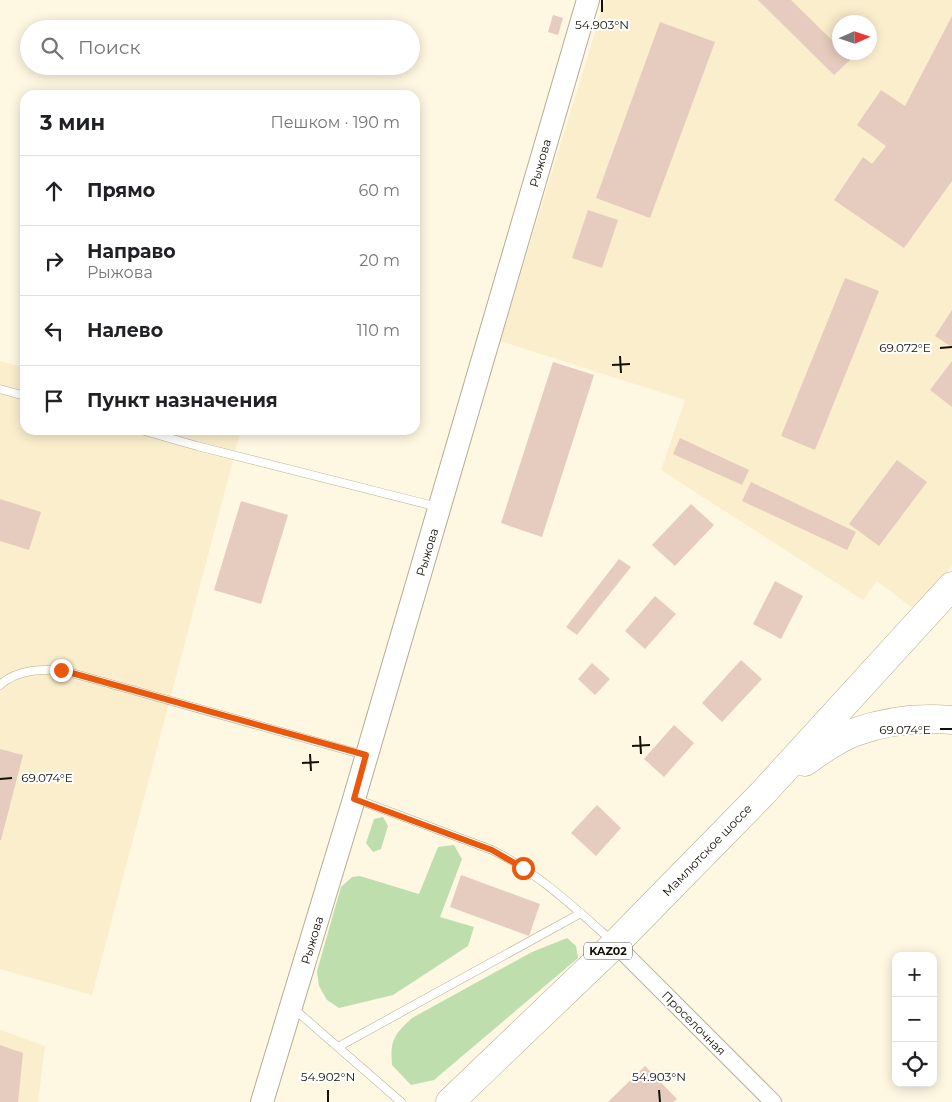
<!DOCTYPE html>
<html lang="ru">
<meta charset="utf-8">
<style>
:root{--surface:#fff;--page:#f6f6f6;--text:#202124;--muted:#757577;--line:#e0e0e0}
body{margin:0;font-family:Montserrat,sans-serif;background:var(--page);color:var(--text)}
.controls{position:absolute;right:15px;bottom:15px;display:grid;overflow:hidden;border-radius:10px;box-shadow:0 2px 12px #0003}
.controls button{width:45px;height:45px;display:grid;place-items:center;padding:0;border:0;border-bottom:1px solid var(--line);background:var(--surface);color:var(--text);font:25px sans-serif}
.compass{position:absolute;left:832px;top:15px;width:45px;height:45px;border-radius:50%;background:var(--surface);box-shadow:0 2px 12px #0003;rotate:87deg}
.stop{position:absolute;width:15px;height:15px;margin:-11px;border:4px solid #ea580c;border-radius:50%;background:#fff}
.stop.end{background:#ea580c;border-color:#fff;box-shadow:0 1px 5px #0008}
.list{margin:0;padding:0;list-style:none}
h2{display:flex;justify-content:space-between;align-items:center;height:65px;margin:0;padding:0 20px;font-size:21px}
h2 small{font-size:16px;font-weight:400;color:var(--muted)}
.list li{display:grid;grid-template-columns:32px 1fr auto;gap:15px;align-items:center;box-sizing:border-box;height:70px;padding:0 20px;border-top:1px solid var(--line)}
.list b{display:block;font-size:19px;white-space:nowrap}
.list p{margin:0;font-size:16px;white-space:nowrap;color:var(--muted)}
.list em{font-size:16px;font-style:normal;color:var(--muted)}
.icon{flex:none;width:28px;height:28px;fill:none;stroke:currentColor;stroke-width:2;stroke-linecap:round;stroke-linejoin:round}
.map{position:relative;flex:none;width:952px;height:1102px;overflow:hidden}
.search{position:absolute;background:var(--surface);box-shadow:0 2px 12px #0003;left:20px;top:20px;width:400px;height:55px;display:flex;align-items:center;gap:12px;box-sizing:border-box;padding:0 18px;border-radius:28px;color:var(--muted);font-size:19px}
.panel{position:absolute;background:var(--surface);box-shadow:0 2px 12px #0003;left:20px;top:90px;width:400px;height:345px;border-radius:15px}
.map>svg:first-child{display:block}
.built{fill:#faeecd;fill-rule:evenodd}
.green{fill:#bedead}
.building{fill:#e6ccbe}
.lines{fill:none;stroke-linecap:round;stroke-linejoin:round}
.lane-casing{stroke:#b6ad95;stroke-width:9}
.street-casing{stroke:#b6ad95;stroke-width:18}
.secondary-casing{stroke:#b6ad95;stroke-width:24}
.highway-casing{stroke:#b6ad95;stroke-width:29}
.lane{stroke:#fff;stroke-width:8}
.street{stroke:#fff;stroke-width:16}
.secondary{stroke:#fff;stroke-width:22}
.highway{stroke:#fff;stroke-width:28}
.route{stroke:#ea580c;stroke-width:6}
.ticks{fill:none;stroke:#141108;stroke-width:2}
.labels{text-anchor:middle;dominant-baseline:central;stroke-width:4;stroke-linejoin:round;paint-order:stroke}
.shield{fill:#fff;stroke:#5a5852;stroke-width:1}
.shield-label{font-size:11px;font-weight:bold;fill:#141108}
.street-label{font-size:12px;fill:#141108;stroke:#fff}
.ticks-label{font-size:12px;text-anchor:middle;fill:#141108;stroke:#fff;stroke-width:4;stroke-linejoin:round;paint-order:stroke}
</style>
<div class="map">
<svg width="952" height="1102" viewBox="0 0 952 1102">
<rect width="100%" height="100%" fill="#fef7e2"/>
<path class="built" d="M 605,0 L 952,0 L 952,566 L 915,610 L 877,581 L 863,600 L 661,470 L 685,400 L 500,341 ZM 840,22 L 870,22 L 870,52 L 840,52 Z
M 0,361 L 25,368 L 25,430 L 225,430 L 240,434 L 92,995 L 0,969 Z
M 0,1030 L 45,1046 L 38,1102 L 0,1102 Z"/>
<path class="green" d="M 383,817 L 388,826 L 381,849 L 373,852 L 366,843 L 374,819 Z
M 454,845 L 462,859 L 440,917 L 474,927 L 468,946 L 393,995 L 339,1008 L 327,1000 L 319,986 L 317,971 L 341,887 L 352,877 L 360,876 L 419,894 L 438,847 Z
M 567,938 L 576,946 L 578,958 L 434,1080 L 411,1085 L 392,1065 C 390,1040 394,1035 412,1018 L 532,952 Z"/>
<path class="building" d="M 758,0 L 791,0 L 840,48 L 840,52 L 844,52 L 851,59 L 834,75 Z
M 553,15 L 563,18 L 558,35 L 548,32 Z
M 952,16 L 952,181 L 904,248 L 834,200 L 863,157 L 872,164 L 886,146 L 857,125 L 881,90 L 905,106 Z
M 660,22 L 715,42 L 650,218 L 596,198 Z
M 588,210 L 618,220 L 602,268 L 572,258 Z
M 845,278 L 879,291 L 815,450 L 781,436 Z
M 952,310 L 952,347 L 935,336 Z
M 952,361 L 952,407 L 930,390 Z
M 553,362 L 594,375 L 542,537 L 501,523 Z
M 680,438 L 749,470 L 742,485 L 673,454 Z
M 897,460 L 927,482 L 879,546 L 849,524 Z
M 751,482 L 856,532 L 847,550 L 742,501 Z
M 0,499 L 41,512 L 29,550 L 0,541 Z
M 241,501 L 288,515 L 261,604 L 214,590 Z
M 691,504 L 714,525 L 675,566 L 652,545 Z
M 619,559 L 631,567 L 577,635 L 566,627 Z
M 775,581 L 803,596 L 781,639 L 753,624 Z
M 655,596 L 676,614 L 645,649 L 625,631 Z
M 741,660 L 762,679 L 722,722 L 702,703 Z
M 592,663 L 610,679 L 595,695 L 578,679 Z
M 674,725 L 694,743 L 664,777 L 644,759 Z
M 0,749 L 23,755 L 1,840 L 0,840 Z
M 597,805 L 621,828 L 596,856 L 571,833 Z
M 461,875 L 540,904 L 529,936 L 450,907 Z
M 0,1045 L 23,1053 L 18,1102 L 0,1102 Z
M 645,1066 L 677,1099 L 673,1102 L 608,1102 Z"/>
<g class="lines">
<g class="lane-casing">
<path id="lane" d="M 0,389 L 25,396
M 141,430 L 197,446 L 438,507
M 0,685 C 16,670 40,669 61,670 L 364,755
M 356,799 L 492,850 C 537,872 575,908 612,941
M 293,1008 L 401,1102
M 338,1047 L 581,913"/>
</g>
<g class="street-casing">
<path id="street" d="M 615,944 L 773,1102"/>
</g>
<g class="secondary-casing">
<path id="secondary" d="M 262,1102 L 354,799 L 588,0"/>
</g>
<g class="highway-casing">
<path id="highway" d="M 805,762 C 820,751 838,738 855,732 C 886,721 920,717 952,720
M 450,1102 L 615,944 L 762,794 L 952,586"/>
</g>
<use href="#lane" class="lane"/>
<use href="#street" class="street"/>
<use href="#secondary" class="secondary"/>
<use href="#highway" class="highway"/>
</g>
<g class="lines">
<path class="route" d="M 61,670 L 366,755 L 354,799 L 492,850 L 523,868"/>
</g>
<path class="ticks" d="M 602,0 L 602,12M 940,348 L 952,347M 620,356 L 621,373M 612,365 L 630,364M 940,729 L 952,729M 640,736 L 641,754M 632,746 L 650,745M 310,754 L 311,771M 302,763 L 319,762M 0,779 L 12,778M 328,1090 L 328,1102M 659,1090 L 660,1102"/>
<g class="labels">
<rect class="shield" x="584" y="942.5" width="48" height="17" rx="4"/>
<g class="shield-label">
<text x="608" y="951">KAZ02</text>
</g>
<g class="street-label">
<text transform="translate(540 163) rotate(-74)">Рыжова</text>
<text transform="translate(427 552) rotate(-73)">Рыжова</text>
<text transform="translate(707 850) rotate(-46)">Мамлютское шоссе</text>
<text transform="translate(312 940) rotate(-73)">Рыжова</text>
<text transform="translate(694 1023) rotate(45)">Проселочная</text>
</g>
</g>
<g class="ticks-label">
<text x="602" y="29">54.903°N</text>
<text x="905" y="352">69.072°E</text>
<text x="905" y="734">69.074°E</text>
<text x="47" y="782">69.074°E</text>
<text x="328" y="1081">54.902°N</text>
<text x="659" y="1081">54.903°N</text>
</g>
</svg>
<div class="controls">
<button>+</button>
<button>−</button>
<button><svg class="icon" aria-label="locate" viewBox="0 0 24 24"><circle cx="12" cy="12" r="6"/><path d="M12 2v4M12 18v4M2 12h4M18 12h4"/></svg></button>
</div>
<svg class="compass" viewBox="-18 -18 36 36"><path d="M0-13l5 13h-10z" fill="#e53935"/><path d="M0 13l5-13h-10z" fill="#757577"/></svg>
<div class="stop" style="left:523px;top:868px"></div>
<div class="stop end" style="left:61px;top:670px"></div>
<div class="search"><svg class="icon" aria-label="search" viewBox="0 0 24 24"><circle cx="10" cy="10" r="6"/><path d="M15 15l6 6"/></svg>Поиск</div>
<section class="panel">
<h2>3 мин<small>Пешком · 190 m</small></h2>
<ul class="list">
<li><svg class="icon" aria-label="ahead" viewBox="0 0 24 24"><path d="M12 20V5M6 11l6-6 6 6"/></svg><div><b>Прямо</b></div><em>60 m</em></li>
<li><svg class="icon" aria-label="right" viewBox="0 0 24 24"><path d="M7 20v-9h11M14 6l5 5-5 5"/></svg><div><b>Направо</b><p>Рыжова</p></div><em>20 m</em></li>
<li><svg class="icon" aria-label="left" viewBox="0 0 24 24"><path d="M17 20v-9H6M10 6l-5 5 5 5"/></svg><div><b>Налево</b></div><em>110 m</em></li>
<li><svg class="icon" aria-label="arrive" viewBox="0 0 24 24"><path d="M6 21V4h12l-3 4 3 4H6"/></svg><div><b>Пункт назначения</b></div></li>
</ul>
</section>
</div>
